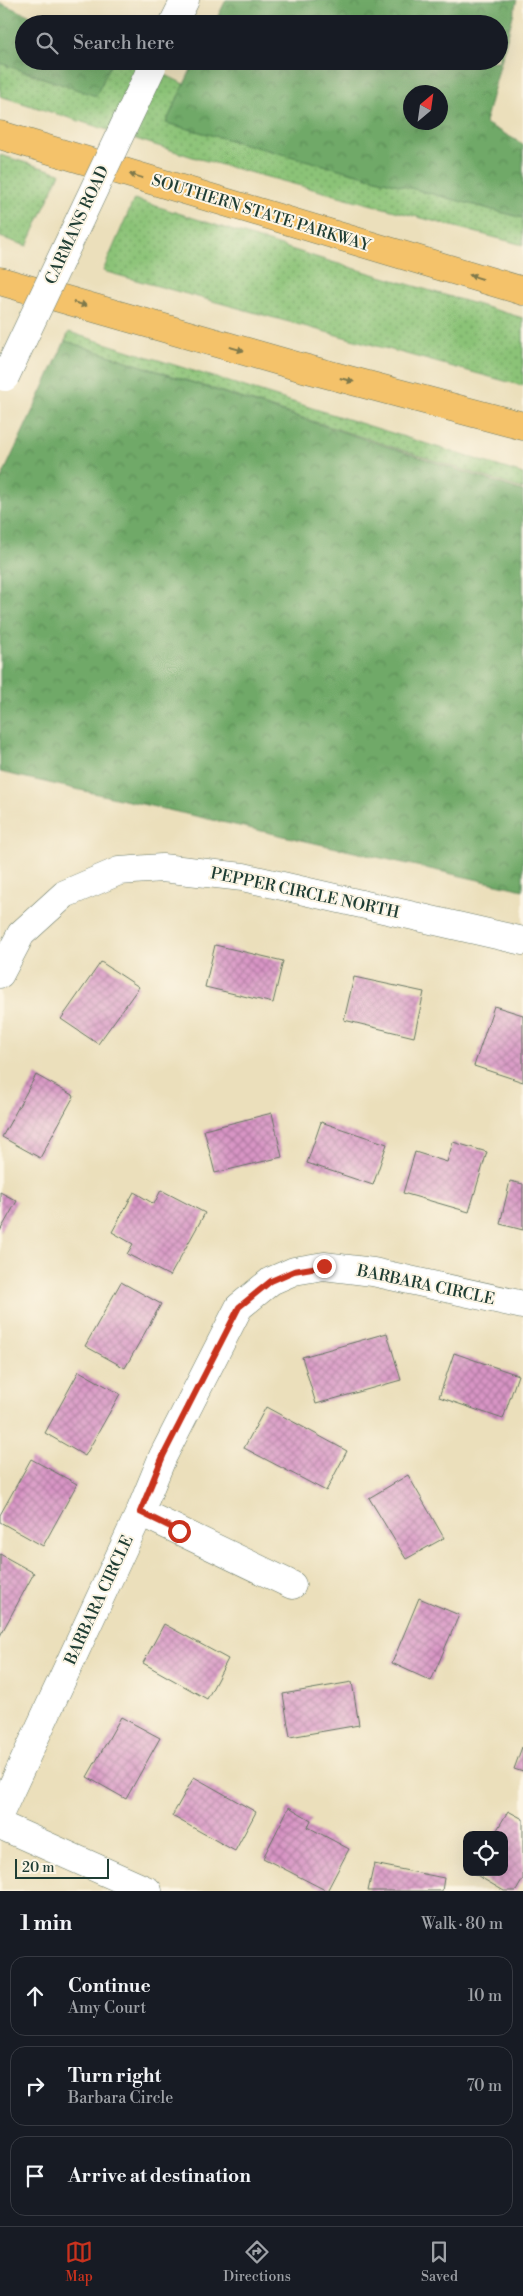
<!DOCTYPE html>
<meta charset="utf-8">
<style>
:root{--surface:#171b24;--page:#20242c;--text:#f1f3f6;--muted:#9ea1a6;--line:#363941;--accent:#c8321e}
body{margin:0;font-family:"Libre Bodoni",serif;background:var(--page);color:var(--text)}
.controls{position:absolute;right:15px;bottom:15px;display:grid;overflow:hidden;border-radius:10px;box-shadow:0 5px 20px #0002}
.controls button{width:45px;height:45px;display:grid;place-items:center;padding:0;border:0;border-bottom:1px solid var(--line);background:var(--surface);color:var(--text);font:25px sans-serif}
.compass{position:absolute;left:403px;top:85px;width:45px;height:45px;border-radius:50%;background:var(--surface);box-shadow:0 5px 20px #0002;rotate:29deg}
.scale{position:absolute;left:15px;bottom:12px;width:94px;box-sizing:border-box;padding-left:5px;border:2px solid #1f3d34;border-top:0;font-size:14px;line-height:18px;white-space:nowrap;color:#1f3d34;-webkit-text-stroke:4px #fcf5e5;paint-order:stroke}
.stop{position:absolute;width:15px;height:15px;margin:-11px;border:4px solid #c8321e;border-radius:50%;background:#fff}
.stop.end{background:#c8321e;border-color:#fff;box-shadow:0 1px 5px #0008}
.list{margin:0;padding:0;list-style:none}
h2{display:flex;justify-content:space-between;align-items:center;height:65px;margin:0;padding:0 20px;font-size:21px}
h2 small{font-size:16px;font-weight:400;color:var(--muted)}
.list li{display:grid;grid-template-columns:32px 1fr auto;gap:15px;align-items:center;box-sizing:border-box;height:80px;margin:0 10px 10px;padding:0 10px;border:1px solid var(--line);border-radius:15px}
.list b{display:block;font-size:19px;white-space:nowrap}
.list p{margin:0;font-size:16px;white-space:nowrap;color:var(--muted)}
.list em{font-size:16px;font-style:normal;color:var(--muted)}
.icon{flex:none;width:28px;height:28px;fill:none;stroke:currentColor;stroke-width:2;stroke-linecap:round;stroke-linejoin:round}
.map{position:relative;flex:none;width:523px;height:1891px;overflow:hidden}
.search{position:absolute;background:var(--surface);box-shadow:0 5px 20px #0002;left:15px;right:15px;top:15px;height:55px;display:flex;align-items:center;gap:12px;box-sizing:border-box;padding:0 18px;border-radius:28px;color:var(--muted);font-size:19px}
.sheet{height:335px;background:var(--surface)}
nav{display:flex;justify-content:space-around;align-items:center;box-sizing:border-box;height:70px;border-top:1px solid var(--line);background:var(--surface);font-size:14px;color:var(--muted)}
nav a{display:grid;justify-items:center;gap:2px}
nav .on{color:var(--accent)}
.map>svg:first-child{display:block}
.grass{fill:url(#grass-dots);stroke:#558056}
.forest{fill:url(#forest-crowns);stroke:#48734e;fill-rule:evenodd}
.building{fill:url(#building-cross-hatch)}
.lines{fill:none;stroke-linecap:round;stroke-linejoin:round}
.minor-casing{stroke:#667663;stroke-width:29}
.tertiary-casing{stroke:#667663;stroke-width:29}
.motorway-casing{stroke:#667663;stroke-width:29}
.minor{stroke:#fff;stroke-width:28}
.tertiary{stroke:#fff;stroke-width:28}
.motorway{stroke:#f4c26a;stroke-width:28}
.tertiary-bridge-casing{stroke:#667663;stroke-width:29;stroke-linecap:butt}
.tertiary-bridge{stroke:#fff;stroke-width:28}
.oneway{fill:#7f794c}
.route{stroke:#c8321e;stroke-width:6}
.labels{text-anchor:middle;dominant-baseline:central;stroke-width:4;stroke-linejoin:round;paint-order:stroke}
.street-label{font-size:16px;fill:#1f3d34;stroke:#fcf5e5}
</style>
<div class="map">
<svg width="523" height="1891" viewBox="0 0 523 1891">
<defs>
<pattern id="grass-dots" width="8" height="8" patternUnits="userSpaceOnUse" patternTransform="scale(1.25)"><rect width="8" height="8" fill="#8bc377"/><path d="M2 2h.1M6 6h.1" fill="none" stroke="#71a062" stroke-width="1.8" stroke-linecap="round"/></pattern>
<pattern id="forest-crowns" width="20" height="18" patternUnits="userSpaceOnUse" patternTransform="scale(1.25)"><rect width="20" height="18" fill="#70a968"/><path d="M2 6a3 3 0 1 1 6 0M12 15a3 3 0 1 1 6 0" fill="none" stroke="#5b8b56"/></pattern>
<pattern id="building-cross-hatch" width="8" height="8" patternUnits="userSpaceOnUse" patternTransform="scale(1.25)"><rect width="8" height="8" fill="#d894c5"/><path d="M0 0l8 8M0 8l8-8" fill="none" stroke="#af7aa1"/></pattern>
</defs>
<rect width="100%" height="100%" fill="#fcf5e5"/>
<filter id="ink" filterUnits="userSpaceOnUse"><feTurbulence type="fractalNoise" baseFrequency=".02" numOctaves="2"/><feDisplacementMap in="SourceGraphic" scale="10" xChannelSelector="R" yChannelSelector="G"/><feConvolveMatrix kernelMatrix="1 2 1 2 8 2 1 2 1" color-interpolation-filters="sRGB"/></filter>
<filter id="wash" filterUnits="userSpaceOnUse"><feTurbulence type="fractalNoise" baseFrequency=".0096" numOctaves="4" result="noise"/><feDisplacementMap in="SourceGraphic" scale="20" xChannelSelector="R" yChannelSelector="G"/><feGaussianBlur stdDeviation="1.12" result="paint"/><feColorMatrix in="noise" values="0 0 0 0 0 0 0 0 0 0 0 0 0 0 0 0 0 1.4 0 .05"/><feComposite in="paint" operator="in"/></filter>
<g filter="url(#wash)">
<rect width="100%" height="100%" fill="#ebdfbb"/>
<path class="grass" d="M 112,61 L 137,61 L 184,84 L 166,123 L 523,218 L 523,245 L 196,158 L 0,96 L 0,63 L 96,96 Z
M 0,155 L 60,173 L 27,246 L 0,237 Z
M 134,199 L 322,259 L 523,318 L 523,386 L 103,271 Z
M 69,332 L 523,474 L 523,489 L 65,341 Z"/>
<path class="forest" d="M 226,0 L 517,0 L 485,123 L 523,144 L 523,218 L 166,123 L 195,61 L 499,61 L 499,24 L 214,24 ZM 440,92 L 440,122 L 410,122 L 410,92 Z
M 0,3 L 50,24 L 24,24 L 24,61 L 112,61 L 96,96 L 0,63 Z
M 65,341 L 523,491 L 523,890 L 0,772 L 0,481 Z"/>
<g id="blocks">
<path class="building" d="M 215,945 L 283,961 L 273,1003 L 205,987 Z
M 101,962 L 139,987 L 98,1044 L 61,1019 Z
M 354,977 L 424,992 L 414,1037 L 344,1020 Z
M 494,1006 L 523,1015 L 523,1082 L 474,1066 Z
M 36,1075 L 74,1096 L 40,1158 L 2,1137 Z
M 272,1113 L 282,1157 L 215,1173 L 204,1130 Z
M 321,1122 L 387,1144 L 373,1185 L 307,1163 Z
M 453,1142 L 487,1152 L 469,1212 L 403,1193 L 415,1152 L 447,1162 Z
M 510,1181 L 523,1184 L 523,1230 L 500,1224 Z
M 161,1190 L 205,1213 L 170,1276 L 127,1254 L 133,1244 L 112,1232 L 134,1192 L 154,1204 Z
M 0,1192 L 17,1201 L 0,1231 Z
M 121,1282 L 161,1304 L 125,1368 L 85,1346 Z
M 387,1333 L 401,1380 L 316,1404 L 302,1357 Z
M 454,1353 L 518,1375 L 503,1419 L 439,1397 Z
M 79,1371 L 120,1394 L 85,1456 L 45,1433 Z
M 266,1407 L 347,1451 L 326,1491 L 244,1448 Z
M 31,1459 L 77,1484 L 43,1546 L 0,1522 L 0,1515 Z
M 408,1475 L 444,1538 L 406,1559 L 369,1498 Z
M 0,1554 L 34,1573 L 0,1636 Z
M 419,1598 L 459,1615 L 431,1681 L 392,1663 Z
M 164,1624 L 228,1659 L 207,1699 L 143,1663 Z
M 352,1682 L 359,1725 L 290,1737 L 283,1694 Z
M 121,1717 L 160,1738 L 126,1799 L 87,1777 Z
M 522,1747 L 523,1748 L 523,1772 L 514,1769 Z
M 194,1777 L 256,1812 L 235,1851 L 172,1816 Z
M 289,1807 L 311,1820 L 308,1827 L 349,1849 L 327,1891 L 263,1858 Z
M 508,1811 L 523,1819 L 523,1879 L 516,1891 L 504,1891 L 473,1873 L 504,1872 L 504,1835 L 494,1835 Z
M 374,1864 L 444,1878 L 442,1891 L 368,1891 Z"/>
</g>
</g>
<g filter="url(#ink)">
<use href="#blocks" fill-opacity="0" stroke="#667663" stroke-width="1"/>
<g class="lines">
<g class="minor-casing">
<path id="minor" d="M 0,974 L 21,934 L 65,894 L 119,871 L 162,868 L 243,877 L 523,941
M 140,1512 L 292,1585
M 0,1813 L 140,1512 L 163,1456 L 239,1307 L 271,1281 L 294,1271 L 324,1266 L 373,1272 L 523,1305
M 0,1825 L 148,1891"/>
</g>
<g class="tertiary-casing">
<path id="tertiary" d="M 173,24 L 185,0"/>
</g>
<g class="motorway-casing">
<path id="motorway" d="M 0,135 L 523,291
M 0,281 L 300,367 L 523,426"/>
</g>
<use href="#minor" class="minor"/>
<use href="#tertiary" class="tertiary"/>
<use href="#motorway" class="motorway"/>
<g class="tertiary-bridge-casing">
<path id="tertiary-bridge" d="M 5,377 L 152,67"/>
</g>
<use href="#tertiary-bridge" class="tertiary-bridge"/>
</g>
<defs><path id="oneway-solid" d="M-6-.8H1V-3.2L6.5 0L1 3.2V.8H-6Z" transform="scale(1.25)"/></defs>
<g class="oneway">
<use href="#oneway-solid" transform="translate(136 176) rotate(-163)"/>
<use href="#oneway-solid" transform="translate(476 277) rotate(-163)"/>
<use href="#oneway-solid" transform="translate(80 304) rotate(16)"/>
<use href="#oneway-solid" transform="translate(237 349) rotate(16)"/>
<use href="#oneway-solid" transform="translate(347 380) rotate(15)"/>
</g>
</g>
<g class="lines" filter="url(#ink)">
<path class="route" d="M 179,1531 L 140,1512 L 163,1456 L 239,1307 L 271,1281 L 294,1271 L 324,1266"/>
</g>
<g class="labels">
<g class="street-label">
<text transform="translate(261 213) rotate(17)">SOUTHERN STATE PARKWAY</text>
<text transform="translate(77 225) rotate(-65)">CARMANS ROAD</text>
<text transform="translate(305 893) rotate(12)">PEPPER CIRCLE NORTH</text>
<text transform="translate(426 1285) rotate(12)">BARBARA CIRCLE</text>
<text transform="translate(99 1600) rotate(-65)">BARBARA CIRCLE</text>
</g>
</g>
</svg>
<div class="controls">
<button><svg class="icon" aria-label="locate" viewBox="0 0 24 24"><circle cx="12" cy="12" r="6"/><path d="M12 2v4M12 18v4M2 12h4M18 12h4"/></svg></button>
</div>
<svg class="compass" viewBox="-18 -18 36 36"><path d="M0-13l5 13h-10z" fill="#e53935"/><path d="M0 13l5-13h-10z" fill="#9ea1a6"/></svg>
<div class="scale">20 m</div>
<div class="stop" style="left:179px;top:1531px"></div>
<div class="stop end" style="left:324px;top:1266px"></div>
<div class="search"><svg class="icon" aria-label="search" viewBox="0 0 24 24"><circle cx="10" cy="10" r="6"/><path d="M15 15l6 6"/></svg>Search here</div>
</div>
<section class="sheet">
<h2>1 min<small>Walk · 80 m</small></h2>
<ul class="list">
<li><svg class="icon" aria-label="ahead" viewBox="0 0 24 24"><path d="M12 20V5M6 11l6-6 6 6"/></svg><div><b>Continue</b><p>Amy Court</p></div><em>10 m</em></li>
<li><svg class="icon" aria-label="right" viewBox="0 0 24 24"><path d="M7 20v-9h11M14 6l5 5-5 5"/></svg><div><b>Turn right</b><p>Barbara Circle</p></div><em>70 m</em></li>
<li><svg class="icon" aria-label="arrive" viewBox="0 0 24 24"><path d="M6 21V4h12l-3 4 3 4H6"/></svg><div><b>Arrive at destination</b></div></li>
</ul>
</section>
<nav>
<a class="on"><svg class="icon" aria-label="map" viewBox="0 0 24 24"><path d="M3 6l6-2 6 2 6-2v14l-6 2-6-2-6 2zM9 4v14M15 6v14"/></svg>Map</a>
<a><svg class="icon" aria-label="directions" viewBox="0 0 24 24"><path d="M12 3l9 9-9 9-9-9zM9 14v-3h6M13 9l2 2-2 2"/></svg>Directions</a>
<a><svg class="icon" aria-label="saved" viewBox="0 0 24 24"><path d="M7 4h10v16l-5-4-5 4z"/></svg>Saved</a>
</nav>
